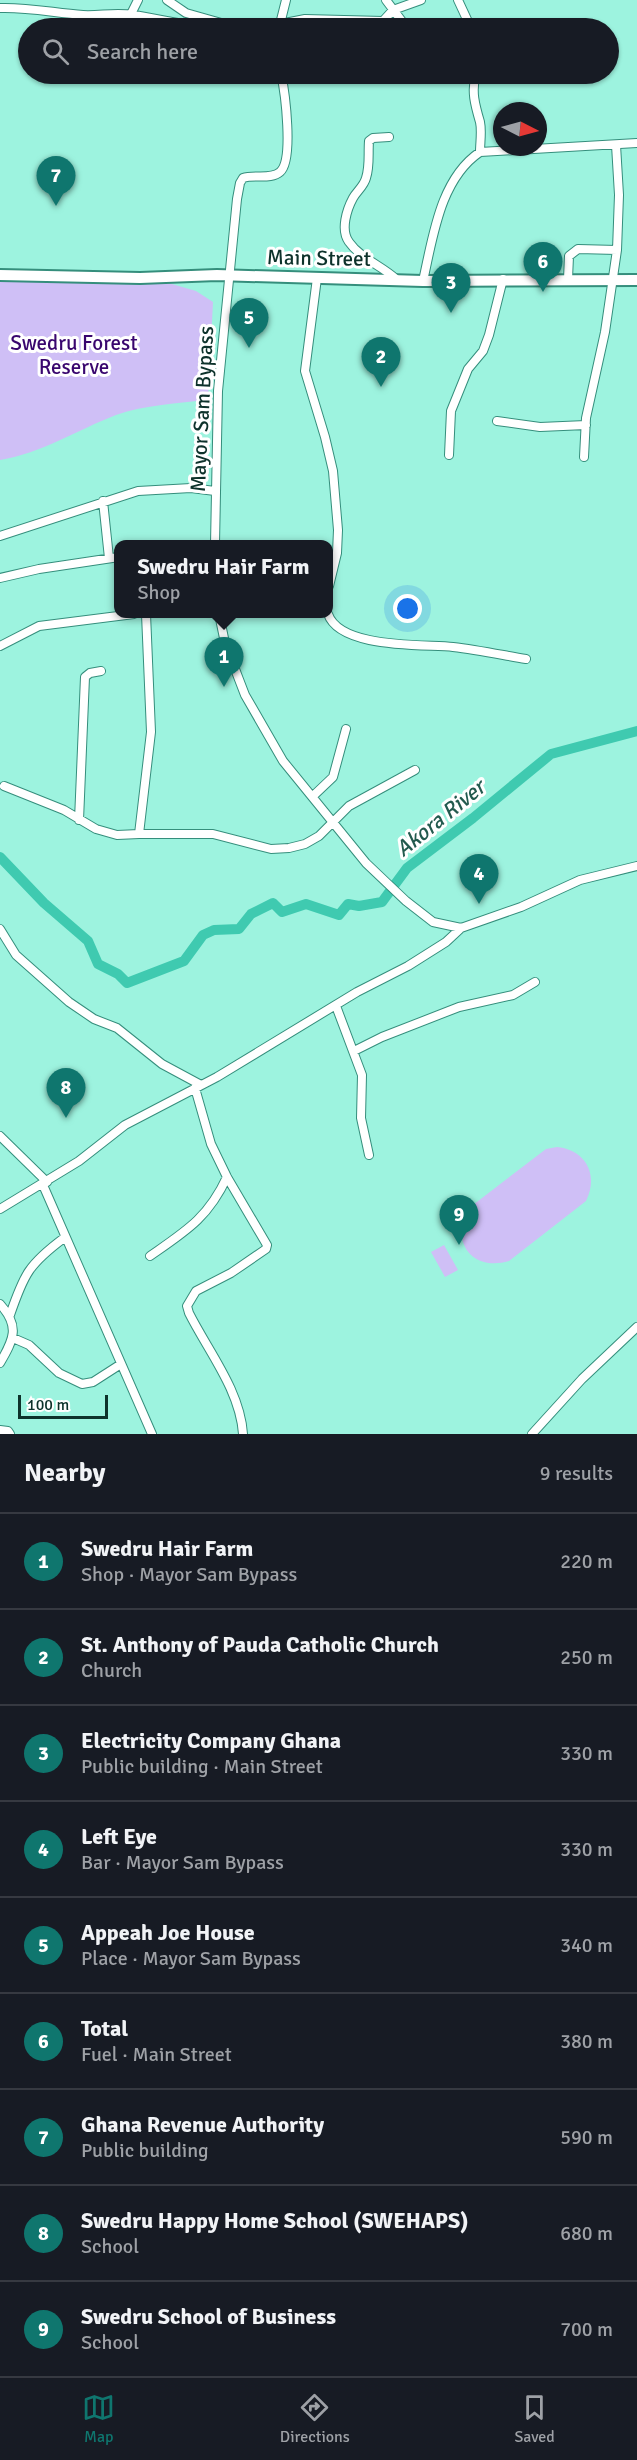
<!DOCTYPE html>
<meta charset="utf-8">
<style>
:root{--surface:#171b24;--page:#20242c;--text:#f1f3f6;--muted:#9ea1a6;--line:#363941;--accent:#0f766e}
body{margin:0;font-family:Signika,sans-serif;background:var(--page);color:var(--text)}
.compass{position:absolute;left:493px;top:102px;width:54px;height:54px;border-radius:50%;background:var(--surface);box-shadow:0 2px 4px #0004;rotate:96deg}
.scale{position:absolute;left:18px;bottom:15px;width:90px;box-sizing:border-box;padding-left:6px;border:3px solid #0d322b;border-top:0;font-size:16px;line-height:21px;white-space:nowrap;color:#0d322b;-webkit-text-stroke:4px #fff;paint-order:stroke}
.you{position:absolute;left:408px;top:609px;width:21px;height:21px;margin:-15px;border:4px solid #fff;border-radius:50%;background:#1a73e8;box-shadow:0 0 0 9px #1a73e833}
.badge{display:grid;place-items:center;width:39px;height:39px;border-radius:50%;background:var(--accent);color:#fff;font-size:20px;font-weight:700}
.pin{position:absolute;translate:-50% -50px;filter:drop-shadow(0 2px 3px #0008)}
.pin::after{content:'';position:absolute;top:32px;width:21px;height:18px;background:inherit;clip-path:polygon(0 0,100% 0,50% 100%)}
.popup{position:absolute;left:114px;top:540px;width:219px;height:78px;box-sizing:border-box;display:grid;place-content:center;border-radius:12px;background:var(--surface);filter:drop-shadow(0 2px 4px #0005);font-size:20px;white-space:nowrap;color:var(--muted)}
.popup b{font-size:22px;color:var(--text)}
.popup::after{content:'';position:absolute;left:50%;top:100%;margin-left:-12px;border:12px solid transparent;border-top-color:var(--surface)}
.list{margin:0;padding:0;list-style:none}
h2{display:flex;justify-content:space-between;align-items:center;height:78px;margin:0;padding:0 24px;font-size:26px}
h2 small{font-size:20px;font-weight:400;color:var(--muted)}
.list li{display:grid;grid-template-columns:39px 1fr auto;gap:18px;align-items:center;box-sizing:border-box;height:96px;padding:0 24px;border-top:2px solid var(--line)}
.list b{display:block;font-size:22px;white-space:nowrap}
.list p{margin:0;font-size:20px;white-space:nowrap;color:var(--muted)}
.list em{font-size:20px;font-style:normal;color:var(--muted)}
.icon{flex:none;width:33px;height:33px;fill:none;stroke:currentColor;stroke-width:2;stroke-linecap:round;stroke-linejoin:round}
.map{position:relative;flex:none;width:637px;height:1434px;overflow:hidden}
.search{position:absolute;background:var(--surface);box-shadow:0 2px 4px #0004;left:18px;right:18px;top:18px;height:66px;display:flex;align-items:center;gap:15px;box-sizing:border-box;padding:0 21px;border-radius:33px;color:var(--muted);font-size:22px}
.sheet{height:942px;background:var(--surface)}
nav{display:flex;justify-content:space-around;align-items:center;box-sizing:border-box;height:84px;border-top:2px solid var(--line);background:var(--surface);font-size:16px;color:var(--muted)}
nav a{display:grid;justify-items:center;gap:3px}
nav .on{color:var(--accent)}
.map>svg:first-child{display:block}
.green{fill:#cfbff6}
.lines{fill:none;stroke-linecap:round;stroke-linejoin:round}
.river{stroke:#3fcab0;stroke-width:10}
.minor-casing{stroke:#358e7c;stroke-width:10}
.major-casing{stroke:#358e7c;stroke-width:14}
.minor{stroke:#fff;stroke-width:8}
.major{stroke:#fff;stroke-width:10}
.labels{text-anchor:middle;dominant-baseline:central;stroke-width:6;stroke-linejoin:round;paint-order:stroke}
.street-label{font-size:21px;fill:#0d322b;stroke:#fff}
.park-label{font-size:21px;fill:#39066e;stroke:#fff}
.water-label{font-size:22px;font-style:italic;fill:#225a4e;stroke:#fff}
</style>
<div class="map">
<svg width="637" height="1434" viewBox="0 0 637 1434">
<rect width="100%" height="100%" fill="#9df3df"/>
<path class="green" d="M 0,281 L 172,284 L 196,291 L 213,302 L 208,400 C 178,403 145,405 116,415 C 77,430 42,453 0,460 Z
M 557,1147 C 586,1150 599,1175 586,1201 L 509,1261 C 472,1272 449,1241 469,1208 L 546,1149 Z
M 444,1245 L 458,1270 L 445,1277 L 431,1252 Z"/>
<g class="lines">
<path class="river" d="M 0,857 L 44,903 L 88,941 L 98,964 L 118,974 L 127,983 L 184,961 L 203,935 L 214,930 L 239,929 L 251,914 L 273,903 L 282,912 L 306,904 L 339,915 L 348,904 L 359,906 L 382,902 L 407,868 L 473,818 L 551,754 L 637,731"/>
<g class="minor-casing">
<path id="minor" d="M 167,0 L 186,13 L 239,28
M 386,0 L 407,28
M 458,0 L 471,28
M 0,8 C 28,7 55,13 83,15 C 99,16 116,12 133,15 C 164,19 193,29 224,26
M 131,14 L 138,0
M 280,24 L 305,19 L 383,21 L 393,10 L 421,0
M 279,28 L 286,0
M 476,74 C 471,91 475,105 480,122 C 482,131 480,143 480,152
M 389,137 L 373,138 L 369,141 C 368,154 370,166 366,178 C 364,186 357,191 353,198 C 347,209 340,230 349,242 C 360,258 382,266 396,279
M 317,278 L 305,371 L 325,437 L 333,471 L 338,530 L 337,553 L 329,586
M 568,279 L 569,256 L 578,249 L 617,250
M 423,281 C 433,237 440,179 480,152 L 637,143
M 497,421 L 540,427 L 586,425
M 449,455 L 451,411 L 468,369 L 483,351 L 489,335 L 503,279
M 584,457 L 586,418 L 605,332 L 617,250 L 619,195 L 616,145
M 103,501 L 109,558
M 0,536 L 138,491 L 191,488 L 215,491
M 215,544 L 218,391 L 237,199 L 240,183 L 243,178 C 254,174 271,180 280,172 C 294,160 285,92 281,74
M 0,578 L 39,569 L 119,557
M 146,614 L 151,732 L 139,834 L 213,834 L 271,849 L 289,848 L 305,844 L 319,836 L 349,806 L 415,770
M 219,614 L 225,643 L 245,695 L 283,761 L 366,863 L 406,901 L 433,922 L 461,928 L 521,907 L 580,880 L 637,866
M 328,614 C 340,649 424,644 453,647 C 478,650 502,655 526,659
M 0,646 L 39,626 L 134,614
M 4,786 L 64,810 L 96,829 L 117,835 L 139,834
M 313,796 L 333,777 L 346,729
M 79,820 L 85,677 L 90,673 L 101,671
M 0,929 L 16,955 L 69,1002 L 94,1019 L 117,1028 L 162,1064 L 201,1085
M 336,1006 L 362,1075 L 361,1118 L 369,1155
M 354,1051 L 382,1037 L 459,1007 L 513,995 L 535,982
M 195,1088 L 211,1144 L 227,1177 L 267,1245 L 266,1249 L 231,1273 L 196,1291 L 187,1306 L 189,1313 C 208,1351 240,1390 243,1434
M 0,1136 L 47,1182
M 43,1185 L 152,1434
M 0,1209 L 79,1161 L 125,1125 L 217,1077 L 357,992 L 408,966 L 446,942 L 461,928
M 150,1256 C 186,1231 208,1218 227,1177
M 0,1304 C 20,1326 14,1339 0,1363
M 10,1315 C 24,1274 29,1264 64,1238
M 13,1338 L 29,1345 L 59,1373 L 82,1384 L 93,1382 L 121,1364
M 0,1430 L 8,1431 L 10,1434
M 532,1434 L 582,1379 L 637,1327"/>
</g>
<g class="major-casing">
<path id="major" d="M 0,275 L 140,278 L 217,275 L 423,281 L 637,280"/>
</g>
<use href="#minor" class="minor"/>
<use href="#major" class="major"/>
</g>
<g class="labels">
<g class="street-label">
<text transform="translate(319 258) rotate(1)">Main Street</text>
<text transform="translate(202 409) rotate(-87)">Mayor Sam Bypass</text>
</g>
<g class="park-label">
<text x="74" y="343">Swedru Forest<tspan x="74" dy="24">Reserve</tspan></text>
</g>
<g class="water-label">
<text transform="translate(440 818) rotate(-39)">Akora River</text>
</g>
</g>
</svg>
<svg class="compass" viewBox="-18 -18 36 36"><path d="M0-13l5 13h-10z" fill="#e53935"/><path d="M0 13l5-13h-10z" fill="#9ea1a6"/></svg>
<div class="scale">100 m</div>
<div class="you"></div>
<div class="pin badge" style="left:224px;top:687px">1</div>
<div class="popup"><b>Swedru Hair Farm</b>Shop</div>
<div class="pin badge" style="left:381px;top:387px">2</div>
<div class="pin badge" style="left:451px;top:313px">3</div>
<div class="pin badge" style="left:479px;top:904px">4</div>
<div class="pin badge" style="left:249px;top:348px">5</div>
<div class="pin badge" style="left:543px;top:292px">6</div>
<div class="pin badge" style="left:56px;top:206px">7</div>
<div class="pin badge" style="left:66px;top:1118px">8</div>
<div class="pin badge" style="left:459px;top:1245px">9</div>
<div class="search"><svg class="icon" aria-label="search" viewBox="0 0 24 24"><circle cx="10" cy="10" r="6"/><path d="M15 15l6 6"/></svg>Search here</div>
</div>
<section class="sheet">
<h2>Nearby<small>9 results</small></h2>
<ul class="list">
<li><span class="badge">1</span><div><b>Swedru Hair Farm</b><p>Shop · Mayor Sam Bypass</p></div><em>220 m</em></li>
<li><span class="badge">2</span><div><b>St. Anthony of Pauda Catholic Church</b><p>Church</p></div><em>250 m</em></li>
<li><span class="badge">3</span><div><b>Electricity Company Ghana</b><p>Public building · Main Street</p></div><em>330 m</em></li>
<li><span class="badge">4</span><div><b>Left Eye</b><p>Bar · Mayor Sam Bypass</p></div><em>330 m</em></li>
<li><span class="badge">5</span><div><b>Appeah Joe House</b><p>Place · Mayor Sam Bypass</p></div><em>340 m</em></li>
<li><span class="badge">6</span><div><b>Total</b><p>Fuel · Main Street</p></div><em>380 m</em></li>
<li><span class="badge">7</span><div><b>Ghana Revenue Authority</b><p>Public building</p></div><em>590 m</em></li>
<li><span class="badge">8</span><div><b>Swedru Happy Home School (SWEHAPS)</b><p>School</p></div><em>680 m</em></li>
<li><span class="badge">9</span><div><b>Swedru School of Business</b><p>School</p></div><em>700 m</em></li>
</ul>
</section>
<nav>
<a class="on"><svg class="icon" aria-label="map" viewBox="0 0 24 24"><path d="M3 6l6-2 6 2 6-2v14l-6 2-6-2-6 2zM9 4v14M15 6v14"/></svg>Map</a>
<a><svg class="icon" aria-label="directions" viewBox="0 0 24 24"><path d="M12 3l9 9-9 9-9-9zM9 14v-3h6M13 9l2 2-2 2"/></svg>Directions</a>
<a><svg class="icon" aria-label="saved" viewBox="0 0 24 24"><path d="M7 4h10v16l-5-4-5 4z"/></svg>Saved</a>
</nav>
